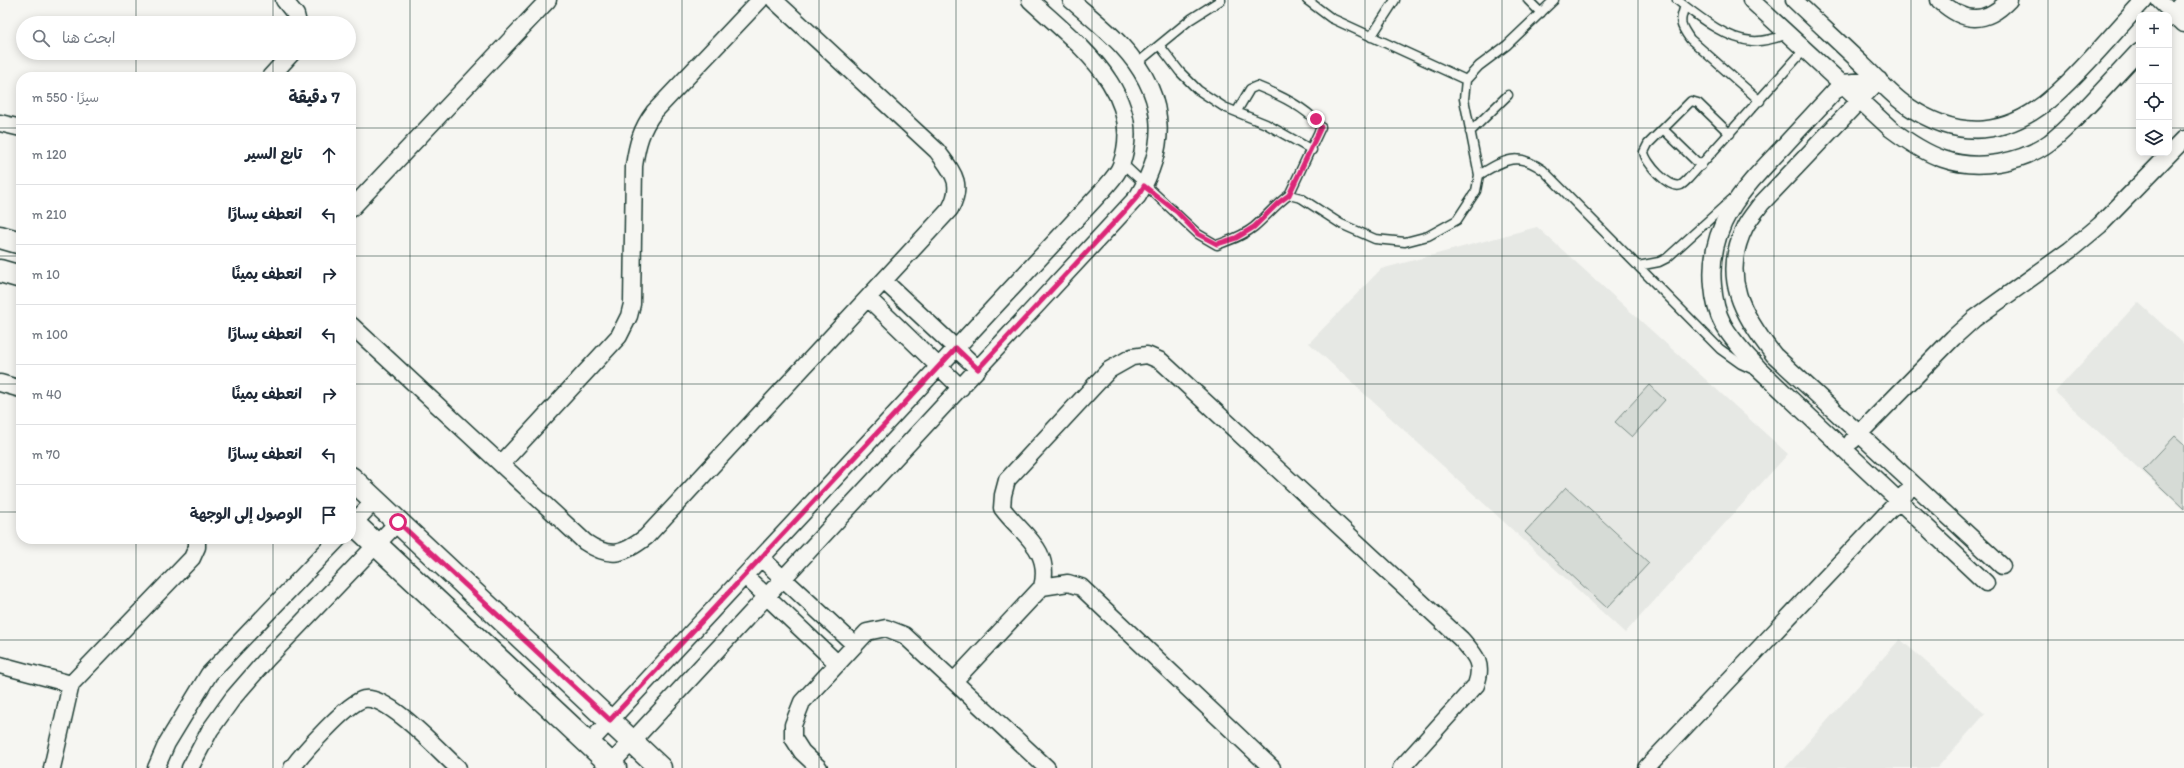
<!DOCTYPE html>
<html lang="ar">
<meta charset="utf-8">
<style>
:root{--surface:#fff;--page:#f2f2f3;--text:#1f2937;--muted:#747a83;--line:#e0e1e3}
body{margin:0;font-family:Itim,"Playpen Sans Arabic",sans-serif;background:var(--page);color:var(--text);direction:rtl}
.controls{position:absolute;right:12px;top:12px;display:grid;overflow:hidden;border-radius:8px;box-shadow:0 2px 10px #0003}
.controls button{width:36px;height:36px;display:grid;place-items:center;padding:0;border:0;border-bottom:1px solid var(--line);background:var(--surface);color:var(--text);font:20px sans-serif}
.stop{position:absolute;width:12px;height:12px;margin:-9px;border:3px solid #db2777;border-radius:50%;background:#fff}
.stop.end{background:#db2777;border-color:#fff;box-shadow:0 1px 4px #0008}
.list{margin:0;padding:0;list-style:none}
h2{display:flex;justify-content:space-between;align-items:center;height:52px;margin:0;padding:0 16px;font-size:17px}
h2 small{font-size:13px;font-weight:400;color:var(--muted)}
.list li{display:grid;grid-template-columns:26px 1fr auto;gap:12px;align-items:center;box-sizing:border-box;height:60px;padding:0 16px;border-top:1px solid var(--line)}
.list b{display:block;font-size:15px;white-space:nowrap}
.list em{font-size:13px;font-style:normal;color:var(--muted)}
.icon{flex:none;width:22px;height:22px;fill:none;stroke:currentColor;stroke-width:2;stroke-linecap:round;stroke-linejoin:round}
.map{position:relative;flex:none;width:2184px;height:768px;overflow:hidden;direction:ltr}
.search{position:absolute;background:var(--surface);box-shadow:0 2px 10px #0003;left:16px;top:16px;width:340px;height:44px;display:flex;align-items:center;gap:10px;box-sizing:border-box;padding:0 14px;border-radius:22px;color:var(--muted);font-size:15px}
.panel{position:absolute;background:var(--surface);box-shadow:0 2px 10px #0003;left:16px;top:72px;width:340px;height:472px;border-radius:16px;direction:rtl}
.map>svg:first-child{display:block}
.built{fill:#e6e8e4}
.green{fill:#d6dbd6;stroke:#7a8c85}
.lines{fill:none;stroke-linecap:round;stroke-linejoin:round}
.lane-casing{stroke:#1f3d34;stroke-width:11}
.street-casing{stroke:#1f3d34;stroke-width:19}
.secondary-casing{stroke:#1f3d34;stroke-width:25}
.lane{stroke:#f6f6f2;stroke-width:8}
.street{stroke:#f6f6f2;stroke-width:16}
.secondary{stroke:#f6f6f2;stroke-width:22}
.route{stroke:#db2777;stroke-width:5}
.grid{fill:none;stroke:#1f3d34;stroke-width:1;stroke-opacity:0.55}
</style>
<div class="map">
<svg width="2184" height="768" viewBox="0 0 2184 768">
<rect width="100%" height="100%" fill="#f6f6f2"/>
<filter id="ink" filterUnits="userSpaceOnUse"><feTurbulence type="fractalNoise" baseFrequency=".025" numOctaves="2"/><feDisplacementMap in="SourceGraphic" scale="8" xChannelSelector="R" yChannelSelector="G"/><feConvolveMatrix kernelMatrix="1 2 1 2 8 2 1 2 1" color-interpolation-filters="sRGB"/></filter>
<g filter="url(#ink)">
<path class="built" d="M 1537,227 L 1788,454 L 1625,633 L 1309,343 L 1381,269 Z
M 2138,302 L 2184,344 L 2184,510 L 2055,392 Z
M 1900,639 L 1985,714 L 1937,768 L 1785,768 Z"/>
<path class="green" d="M 1649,385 L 1665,400 L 1632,437 L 1615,422 Z
M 2175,436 L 2184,444 L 2184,509 L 2143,470 Z
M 1566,487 L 1649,563 L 1607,608 L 1525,532 Z"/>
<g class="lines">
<g class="lane-casing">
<path id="lane" d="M 1307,0 L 1331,18 L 1466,80
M 1528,0 L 1541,13
M 1677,0 C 1698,16 1725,39 1752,41 C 1764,42 1777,38 1788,34
M 1685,6 C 1679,22 1680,25 1690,39 L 1760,101
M 1371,37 L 1395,0
M 1160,46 L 1180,72 L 1198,90 L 1224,107 L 1266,124 L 1312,150
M 1136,64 L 1191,19 L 1221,0
M 1237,111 L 1250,89 L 1257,86 C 1277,94 1309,109 1321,127 L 1289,195
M 1663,129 L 1701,166
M 1470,132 L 1508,95
M 1730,134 L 1698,103 L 1691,101 L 1648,144 L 1644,152 C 1645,162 1669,190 1681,185 C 1683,184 1686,181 1688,179 L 1805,49
M 1122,163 L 1198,234 L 1217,245 C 1230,240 1243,236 1254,227 C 1266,217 1276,204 1289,195 L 1301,198 L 1341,224 L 1375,239 L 1405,242 L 1428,236 L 1457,220 L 1476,191 L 1479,175 L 1464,99 L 1466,80 L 1479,66 L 1507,45 L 1554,0
M 1479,175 C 1504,160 1517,151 1543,170 L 1720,349 L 1741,364 L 1756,371
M 1638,266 L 1659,262 L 1667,258 L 1731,200"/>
</g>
<g class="street-casing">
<path id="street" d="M 284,0 L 296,15 L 298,23
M 1751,0 L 1891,129 C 1907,141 1923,152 1943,159 C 1977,171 2022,163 2050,142 C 2057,137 2064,130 2070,124 C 2094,101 2116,75 2139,51
M 1794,0 C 1817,22 1841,44 1864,66 C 1878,79 1891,95 1906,105 C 1960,142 2009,137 2057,93 C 2088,65 2115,31 2144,0
M 1939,0 C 1964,23 1985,25 2009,0
M 2159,0 L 2184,24
M 2169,19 L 2184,2
M 270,77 L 292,53
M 1879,80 L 1842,83 C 1822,105 1802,126 1782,148 C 1743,189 1707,225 1713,286 C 1714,299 1717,313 1723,324 C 1732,341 1747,355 1759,369 L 1986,583
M 1879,80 L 1761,204 C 1756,211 1749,219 1745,227 C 1720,277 1743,316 1774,355 L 2002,566
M 0,123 L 21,128
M 351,209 L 548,0
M 884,281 L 978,369
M 868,298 L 961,388
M 351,325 L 585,542 C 610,559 623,555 646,537 L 950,209 C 964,183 953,173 937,151 L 774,0
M 0,383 L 21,389
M 1852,441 L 1953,338 L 1974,319 L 2070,250 L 2100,225 L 2184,139
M 501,464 L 619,336 L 629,316 L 632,304 L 634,166 C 637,145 641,129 654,112 L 760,0
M 351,526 L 375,500
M 761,558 L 855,645
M 745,576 L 838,664
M 1042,587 L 1068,583 L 1081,587 L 1272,768
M 0,665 L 71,684
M 954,681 L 1042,587 C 1052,549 1022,535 1002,508 L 1003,495 L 1007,480 L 1109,370 L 1132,357 L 1147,355 L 1161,361 L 1461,639 C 1475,655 1484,663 1476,685 L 1401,768
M 589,743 L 1103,190 C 1109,183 1118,174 1121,165 C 1147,93 1076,43 1030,0
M 611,764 L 1138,196 C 1170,142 1165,92 1121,45 C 1106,29 1088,15 1071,0
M 52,768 L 71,684 L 192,558 L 197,547 L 197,539
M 156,768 L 167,743 L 209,674 L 338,539
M 190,768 L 210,730 L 233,698 L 266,660 L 398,522
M 292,768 C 303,753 347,703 364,699 C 388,694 440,752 458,768
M 819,768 L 802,752 L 793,738 L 793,725 L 802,702 L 867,632 L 886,628 L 904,635 L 1047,768
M 1646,768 L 1906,493"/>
</g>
<g class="secondary-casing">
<path id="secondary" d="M 0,237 L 21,243
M 0,271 L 21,277
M 351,478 L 660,768
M 351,521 L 615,768"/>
</g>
<use href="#lane" class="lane"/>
<use href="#street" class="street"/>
<use href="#secondary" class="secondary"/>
</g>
</g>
<g class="lines" filter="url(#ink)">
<path class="route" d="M 398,522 L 610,720 L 956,348 L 978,369 L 1123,213 L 1138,196 L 1144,186 L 1177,212 L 1198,234 L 1217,244 L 1236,238 L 1254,227 L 1278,203 L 1289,195 L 1321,127 L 1316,119"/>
</g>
<path class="grid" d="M 136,0 L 136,23M 273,0 L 273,23M 410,0 L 410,768M 546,0 L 546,768M 682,0 L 682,768M 819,0 L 819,768M 956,0 L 956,768M 1092,0 L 1092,768M 1228,0 L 1228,768M 1365,0 L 1365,768M 1502,0 L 1502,768M 1638,0 L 1638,768M 1774,0 L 1774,768M 1911,0 L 1911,768M 2048,0 L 2048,768M 136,53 L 136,77M 273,53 L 273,77M 0,128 L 21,128M 351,128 L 2139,128M 2169,128 L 2184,128M 0,256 L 21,256M 351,256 L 2184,256M 0,384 L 21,384M 351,384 L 2184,384M 0,512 L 21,512M 351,512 L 2184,512M 136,539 L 136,768M 273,539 L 273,768M 0,640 L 2184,640"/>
</svg>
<div class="controls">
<button>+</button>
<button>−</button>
<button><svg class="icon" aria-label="locate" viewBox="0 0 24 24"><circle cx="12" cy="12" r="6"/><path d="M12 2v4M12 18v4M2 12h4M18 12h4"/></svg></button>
<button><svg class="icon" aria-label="layers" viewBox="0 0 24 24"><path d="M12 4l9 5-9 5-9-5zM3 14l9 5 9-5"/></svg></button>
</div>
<div class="stop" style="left:398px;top:522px"></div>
<div class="stop end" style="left:1316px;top:119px"></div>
<div class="search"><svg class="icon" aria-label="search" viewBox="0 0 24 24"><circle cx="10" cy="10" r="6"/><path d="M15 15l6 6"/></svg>ابحث هنا</div>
<section class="panel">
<h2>7 دقيقة<small>سيرًا · 550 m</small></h2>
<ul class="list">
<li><svg class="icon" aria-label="ahead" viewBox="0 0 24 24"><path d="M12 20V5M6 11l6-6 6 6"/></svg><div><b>تابع السير</b></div><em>120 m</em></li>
<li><svg class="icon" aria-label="left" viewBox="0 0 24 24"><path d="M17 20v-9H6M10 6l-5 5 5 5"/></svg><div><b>انعطف يسارًا</b></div><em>210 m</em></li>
<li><svg class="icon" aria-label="right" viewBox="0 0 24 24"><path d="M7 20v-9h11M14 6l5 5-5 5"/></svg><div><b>انعطف يمينًا</b></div><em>10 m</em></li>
<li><svg class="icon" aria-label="left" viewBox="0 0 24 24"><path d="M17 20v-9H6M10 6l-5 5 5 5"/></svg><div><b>انعطف يسارًا</b></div><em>100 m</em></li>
<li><svg class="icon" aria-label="right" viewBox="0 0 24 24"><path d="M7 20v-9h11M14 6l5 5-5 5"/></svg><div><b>انعطف يمينًا</b></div><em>40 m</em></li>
<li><svg class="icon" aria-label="left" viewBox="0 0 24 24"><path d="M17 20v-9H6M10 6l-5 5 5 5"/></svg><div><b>انعطف يسارًا</b></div><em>70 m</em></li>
<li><svg class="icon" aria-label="arrive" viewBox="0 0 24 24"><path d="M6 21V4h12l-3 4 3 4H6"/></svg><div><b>الوصول إلى الوجهة</b></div></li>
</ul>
</section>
</div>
